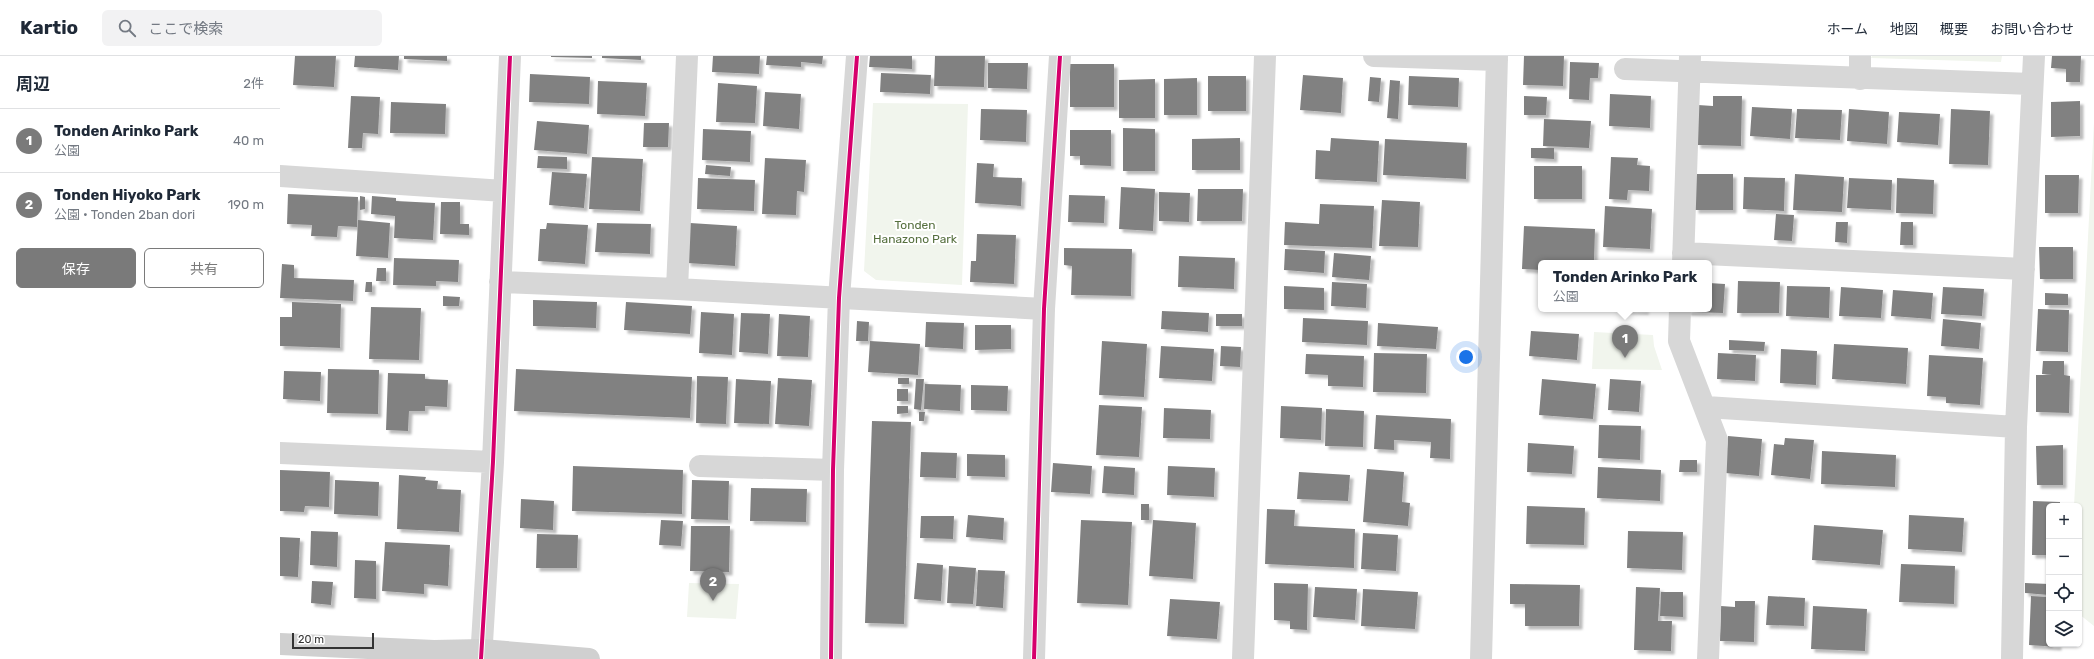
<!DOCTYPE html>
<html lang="ja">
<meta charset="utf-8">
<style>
:root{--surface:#fff;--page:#f2f2f3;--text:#1f2937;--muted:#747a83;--line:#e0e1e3;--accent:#7a7a7a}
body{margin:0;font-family:Rubik,"Noto Sans JP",sans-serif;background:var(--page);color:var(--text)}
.controls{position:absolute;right:12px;bottom:12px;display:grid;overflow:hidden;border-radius:6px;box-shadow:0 1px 3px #0004}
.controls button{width:36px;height:36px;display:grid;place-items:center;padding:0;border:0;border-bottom:1px solid var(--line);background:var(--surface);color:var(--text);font:20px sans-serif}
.scale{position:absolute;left:12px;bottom:10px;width:82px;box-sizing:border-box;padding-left:4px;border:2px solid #333;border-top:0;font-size:11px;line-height:14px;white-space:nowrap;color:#333;-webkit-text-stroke:3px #fff;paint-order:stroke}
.you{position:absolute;left:1186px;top:301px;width:14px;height:14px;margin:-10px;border:3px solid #fff;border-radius:50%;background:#1a73e8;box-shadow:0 0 0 6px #1a73e833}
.badge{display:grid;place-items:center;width:26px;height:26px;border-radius:50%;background:var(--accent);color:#fff;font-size:13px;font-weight:700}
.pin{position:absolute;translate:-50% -33px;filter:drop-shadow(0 1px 2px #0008)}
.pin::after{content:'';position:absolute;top:21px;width:14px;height:12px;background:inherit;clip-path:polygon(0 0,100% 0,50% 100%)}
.popup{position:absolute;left:1258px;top:204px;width:174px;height:52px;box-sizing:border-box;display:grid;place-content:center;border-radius:6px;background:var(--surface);filter:drop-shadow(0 1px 3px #0005);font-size:13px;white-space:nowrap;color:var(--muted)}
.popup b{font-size:15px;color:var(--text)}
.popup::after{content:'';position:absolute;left:50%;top:100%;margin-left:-8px;border:8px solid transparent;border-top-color:var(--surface)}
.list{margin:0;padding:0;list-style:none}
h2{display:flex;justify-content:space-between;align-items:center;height:52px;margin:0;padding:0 16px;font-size:17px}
h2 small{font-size:13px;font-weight:400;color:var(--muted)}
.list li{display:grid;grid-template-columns:26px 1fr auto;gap:12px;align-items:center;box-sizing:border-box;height:64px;padding:0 16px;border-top:1px solid var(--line)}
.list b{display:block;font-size:15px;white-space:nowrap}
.list p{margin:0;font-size:13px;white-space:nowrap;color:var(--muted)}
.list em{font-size:13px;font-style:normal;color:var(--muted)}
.actions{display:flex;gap:8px;padding:12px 16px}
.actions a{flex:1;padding:9px 0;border:1px solid var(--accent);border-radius:6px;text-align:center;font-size:14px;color:var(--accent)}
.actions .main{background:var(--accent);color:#fff}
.icon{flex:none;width:22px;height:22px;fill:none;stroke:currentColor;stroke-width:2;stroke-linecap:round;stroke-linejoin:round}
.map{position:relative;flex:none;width:1814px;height:603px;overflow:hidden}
header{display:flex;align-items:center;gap:24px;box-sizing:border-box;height:56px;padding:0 20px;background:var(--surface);border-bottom:1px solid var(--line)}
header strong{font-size:19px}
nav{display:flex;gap:22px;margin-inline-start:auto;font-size:14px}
.search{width:280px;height:36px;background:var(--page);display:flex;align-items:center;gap:10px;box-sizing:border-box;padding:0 14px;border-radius:6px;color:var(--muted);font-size:15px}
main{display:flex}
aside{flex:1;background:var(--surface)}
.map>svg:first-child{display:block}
.park{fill:#f1f5ed}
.building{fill:#818181;filter:url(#shadow)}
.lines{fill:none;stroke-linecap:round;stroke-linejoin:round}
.street{stroke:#d7d7d7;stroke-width:22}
.secondary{stroke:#d0d0d0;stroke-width:22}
.cycleway-casing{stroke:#fff;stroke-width:6}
.cycleway{stroke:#d6006c;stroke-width:4}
.labels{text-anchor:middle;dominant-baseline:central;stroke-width:4;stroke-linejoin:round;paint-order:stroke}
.park-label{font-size:12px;fill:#56703f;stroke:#fff}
</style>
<header>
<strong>Kartio</strong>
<div class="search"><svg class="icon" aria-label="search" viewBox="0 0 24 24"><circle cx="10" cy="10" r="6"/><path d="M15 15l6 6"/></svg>ここで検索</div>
<nav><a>ホーム</a><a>地図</a><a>概要</a><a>お問い合わせ</a></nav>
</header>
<main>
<aside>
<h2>周辺<small>2件</small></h2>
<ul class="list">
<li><span class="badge">1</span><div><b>Tonden Arinko Park</b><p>公園</p></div><em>40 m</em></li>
<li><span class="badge">2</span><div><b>Tonden Hiyoko Park</b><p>公園 · Tonden 2ban dori</p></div><em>190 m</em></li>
</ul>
<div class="actions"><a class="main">保存</a><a>共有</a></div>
</aside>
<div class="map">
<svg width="1814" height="603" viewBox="0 0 1814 603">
<defs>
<filter id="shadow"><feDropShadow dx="3.5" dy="3.5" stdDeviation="1" flood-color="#0004"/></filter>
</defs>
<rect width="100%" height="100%" fill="#fff"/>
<path class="park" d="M 1592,0 L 1722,0 L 1721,6 L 1591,2 Z
M 593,47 L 688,48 L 682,229 L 596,224 L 584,215 Z
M 1814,66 L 1814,570 L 1799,558 L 1799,450 L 1794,450 Z
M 1314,276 L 1373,279 L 1374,290 L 1382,314 L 1312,313 Z
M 409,527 L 459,528 L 456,563 L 407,561 Z"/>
<path class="building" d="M 15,0 L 56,0 L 54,31 L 13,29 Z
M 75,0 L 119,0 L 118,14 L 74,11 Z
M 124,0 L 167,0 L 167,5 L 124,3 Z
M 271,0 L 312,0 L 312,2 L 271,1 Z
M 322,0 L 361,0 L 361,4 L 322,2 Z
M 433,0 L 480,0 L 479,18 L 432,16 Z
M 487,0 L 543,0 L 542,8 L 521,6 L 521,11 L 486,9 Z
M 590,0 L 632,0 L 632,13 L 589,11 Z
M 655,0 L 705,0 L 704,31 L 654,30 Z
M 1244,0 L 1284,0 L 1283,30 L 1243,29 Z
M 1772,0 L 1801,0 L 1800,26 L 1786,26 L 1786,13 L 1771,12 Z
M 1290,6 L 1319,7 L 1318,22 L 1310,22 L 1309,44 L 1289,43 Z
M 708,7 L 748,7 L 747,33 L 708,32 Z
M 790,8 L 834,8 L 834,51 L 790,51 Z
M 601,17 L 651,19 L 650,38 L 600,36 Z
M 250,18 L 310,21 L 309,48 L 249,46 Z
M 1023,19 L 1063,22 L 1061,57 L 1020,54 Z
M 928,20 L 966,20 L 966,55 L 928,55 Z
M 1129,20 L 1179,22 L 1178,51 L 1128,49 Z
M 1090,21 L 1101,22 L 1099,46 L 1088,45 Z
M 917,22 L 917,59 L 884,59 L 884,23 Z
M 875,23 L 875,62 L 839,62 L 839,24 Z
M 1110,24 L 1120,25 L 1118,63 L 1107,62 Z
M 318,25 L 367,27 L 365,60 L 317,58 Z
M 438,27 L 477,30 L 475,67 L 436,66 Z
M 485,36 L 521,38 L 519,73 L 483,70 Z
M 1330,38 L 1371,40 L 1370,72 L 1329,70 Z
M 71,40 L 100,41 L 98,78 L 83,77 L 82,92 L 68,92 Z
M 1244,40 L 1267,41 L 1266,59 L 1244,59 Z
M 1433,40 L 1462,40 L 1461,90 L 1417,89 L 1418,49 L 1433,50 Z
M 1800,45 L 1800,80 L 1771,81 L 1771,46 Z
M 111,46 L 166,48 L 165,78 L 110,77 Z
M 1472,51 L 1512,53 L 1510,83 L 1470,80 Z
M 701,53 L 747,54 L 746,86 L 700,84 Z
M 1517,53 L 1562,54 L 1560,84 L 1515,82 Z
M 1569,53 L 1609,56 L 1607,88 L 1567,85 Z
M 1671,53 L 1710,55 L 1708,109 L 1669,108 Z
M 1619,56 L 1660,58 L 1658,89 L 1617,86 Z
M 1264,63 L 1311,65 L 1309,92 L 1263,90 Z
M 257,65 L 309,69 L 307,98 L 254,94 Z
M 364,67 L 389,67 L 388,91 L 363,91 Z
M 843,72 L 875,73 L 875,115 L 843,115 Z
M 423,73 L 471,75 L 470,106 L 422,104 Z
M 790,74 L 831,74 L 831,110 L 800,109 L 800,100 L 790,100 Z
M 960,82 L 960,114 L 912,114 L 912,83 Z
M 1051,82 L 1099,85 L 1097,126 L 1035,123 L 1036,94 L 1050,95 Z
M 1105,83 L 1187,87 L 1186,123 L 1103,119 Z
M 1251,92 L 1274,92 L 1274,103 L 1251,102 Z
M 258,100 L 287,101 L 287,113 L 257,112 Z
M 312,101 L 363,103 L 360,155 L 309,153 Z
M 1331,101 L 1358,102 L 1357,109 L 1370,110 L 1369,135 L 1348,134 L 1347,144 L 1329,143 Z
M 485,102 L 526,104 L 524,136 L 517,135 L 516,159 L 482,158 Z
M 697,107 L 714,108 L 713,121 L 742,122 L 741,150 L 695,147 Z
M 426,109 L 451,111 L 450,120 L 425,118 Z
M 1254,110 L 1302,110 L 1302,143 L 1254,143 Z
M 272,116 L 307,118 L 304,152 L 269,149 Z
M 1415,118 L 1453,118 L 1453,154 L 1415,154 Z
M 1515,118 L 1564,121 L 1562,156 L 1513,154 Z
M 1765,119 L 1799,119 L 1798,157 L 1765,157 Z
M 1464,121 L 1505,122 L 1504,155 L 1463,153 Z
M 418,122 L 475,124 L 474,155 L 417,153 Z
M 1569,122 L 1612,124 L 1611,154 L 1567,152 Z
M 1617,122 L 1654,124 L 1653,158 L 1616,157 Z
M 841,131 L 875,133 L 873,175 L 839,173 Z
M 918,133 L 963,133 L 962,165 L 917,165 Z
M 879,136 L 910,137 L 909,166 L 879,165 Z
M 8,138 L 78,141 L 77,171 L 58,170 L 57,181 L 31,180 L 32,169 L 7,168 Z
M 789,139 L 825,140 L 824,167 L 788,166 Z
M 80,140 L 85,141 L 85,153 L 80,154 Z
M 92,140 L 116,142 L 116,145 L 155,147 L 153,184 L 114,182 L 115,160 L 91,158 Z
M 1102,144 L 1140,146 L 1138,191 L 1099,190 Z
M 161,146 L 180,146 L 180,168 L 189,168 L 189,179 L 160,178 Z
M 1040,148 L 1094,150 L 1092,192 L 1004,189 L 1005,166 L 1039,168 Z
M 1325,150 L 1372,153 L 1370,193 L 1323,191 Z
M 1496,158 L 1514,159 L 1512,185 L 1494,184 Z
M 78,164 L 110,167 L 108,202 L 76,200 Z
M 1556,166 L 1568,166 L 1567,187 L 1555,186 Z
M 1621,166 L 1633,166 L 1633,189 L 1620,189 Z
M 267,167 L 308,169 L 305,208 L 258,205 L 260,173 L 266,173 Z
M 317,167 L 371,168 L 370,198 L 315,196 Z
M 410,167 L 457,170 L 455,210 L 407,207 Z
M 1244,170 L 1315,173 L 1314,207 L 1261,207 L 1261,214 L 1242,213 Z
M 697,178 L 736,179 L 734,228 L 690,226 L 691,205 L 696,205 Z
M 1759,191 L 1793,191 L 1793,223 L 1760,223 Z
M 784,192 L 852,193 L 851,240 L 791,239 L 792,210 L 784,209 Z
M 1005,193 L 1045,195 L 1044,217 L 1004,214 Z
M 1054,197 L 1091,200 L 1089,224 L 1052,221 Z
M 899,200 L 955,202 L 954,233 L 898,231 Z
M 114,202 L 179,204 L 178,226 L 156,225 L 156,230 L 113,229 Z
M 2,208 L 14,209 L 14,222 L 74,224 L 73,245 L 0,242 Z
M 97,212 L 106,212 L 106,225 L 96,225 Z
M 1458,225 L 1500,226 L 1499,257 L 1457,257 Z
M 86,226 L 92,226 L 92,236 L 85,236 Z
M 1052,226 L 1087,228 L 1086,252 L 1051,250 Z
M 1429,227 L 1445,228 L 1443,257 L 1407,256 L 1407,253 L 1429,253 Z
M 1004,230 L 1044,232 L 1044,254 L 1004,253 Z
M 1507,230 L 1550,231 L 1549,262 L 1506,260 Z
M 1561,231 L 1603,234 L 1601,262 L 1559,260 Z
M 1663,231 L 1704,233 L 1702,260 L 1661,258 Z
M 1613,234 L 1653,237 L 1651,263 L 1611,260 Z
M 1765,237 L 1788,238 L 1788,249 L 1765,249 Z
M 163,240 L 180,241 L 179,250 L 163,250 Z
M 253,244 L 317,246 L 316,272 L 253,270 Z
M 12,246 L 61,248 L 60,292 L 0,290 L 0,261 L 12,261 Z
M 346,246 L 412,250 L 410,278 L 344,274 Z
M 91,251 L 141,252 L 139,304 L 89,303 Z
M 1340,253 L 1366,253 L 1365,255 L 1340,254 Z
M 1758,253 L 1789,254 L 1788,296 L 1756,295 Z
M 882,255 L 929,257 L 928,276 L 881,273 Z
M 421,256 L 454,258 L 452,299 L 419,297 Z
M 461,257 L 490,258 L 488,298 L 459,296 Z
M 499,258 L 530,260 L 528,301 L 497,300 Z
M 936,258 L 962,258 L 962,270 L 936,270 Z
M 1023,262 L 1088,265 L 1087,289 L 1022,286 Z
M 1663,263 L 1701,267 L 1699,293 L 1661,290 Z
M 577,265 L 589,266 L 588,285 L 576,285 Z
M 646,266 L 684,267 L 683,293 L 645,291 Z
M 1098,267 L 1158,271 L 1156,293 L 1097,290 Z
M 695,269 L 731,269 L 731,293 L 695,294 Z
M 1251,275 L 1299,278 L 1297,304 L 1249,300 Z
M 1449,284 L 1485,286 L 1484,295 L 1449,294 Z
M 590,285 L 640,288 L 638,319 L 588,316 Z
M 822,285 L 867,288 L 864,341 L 819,339 Z
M 1554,288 L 1628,292 L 1626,328 L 1552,323 Z
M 881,290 L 934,293 L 932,325 L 879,322 Z
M 941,290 L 961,291 L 960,311 L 940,310 Z
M 1501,293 L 1537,295 L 1536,329 L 1500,327 Z
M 1094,297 L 1147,298 L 1146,337 L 1093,336 Z
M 1438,297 L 1476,299 L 1475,325 L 1437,323 Z
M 1026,298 L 1084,300 L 1083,331 L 1048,330 L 1048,319 L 1025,318 Z
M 1649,299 L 1703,302 L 1700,349 L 1666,347 L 1666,341 L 1647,340 Z
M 1763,305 L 1784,305 L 1784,319 L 1790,320 L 1789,357 L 1756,356 L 1756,319 L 1772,319 L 1762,318 Z
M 48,313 L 99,314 L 98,358 L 47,357 Z
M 236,313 L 412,321 L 410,362 L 234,355 Z
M 4,315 L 41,316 L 40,345 L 3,343 Z
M 108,317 L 145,318 L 145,323 L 168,324 L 167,351 L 145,350 L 145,355 L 129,355 L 128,375 L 106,374 Z
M 417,320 L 448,321 L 446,368 L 416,367 Z
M 498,322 L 532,324 L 529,370 L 495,368 Z
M 618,322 L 629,322 L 629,328 L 618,328 Z
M 456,323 L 491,325 L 489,368 L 454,367 Z
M 636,323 L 644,323 L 641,354 L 634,353 Z
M 1262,323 L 1316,328 L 1313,363 L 1259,359 Z
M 1330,323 L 1361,325 L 1359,356 L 1328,354 Z
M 645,328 L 681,329 L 680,355 L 644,353 Z
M 691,329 L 728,330 L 727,355 L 691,354 Z
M 617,333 L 628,333 L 628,345 L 617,345 Z
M 819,349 L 862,351 L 859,401 L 816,399 Z
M 617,350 L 628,350 L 628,357 L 617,358 Z
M 1001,350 L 1042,352 L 1041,384 L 1000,382 Z
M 884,352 L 931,354 L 930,383 L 883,382 Z
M 1046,353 L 1084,355 L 1083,391 L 1045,390 Z
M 639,356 L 645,356 L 644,365 L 639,365 Z
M 1096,359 L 1171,363 L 1170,403 L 1150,402 L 1151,386 L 1114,384 L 1114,394 L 1094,393 Z
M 592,365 L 631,366 L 624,568 L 585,567 Z
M 1319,369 L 1361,370 L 1360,404 L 1318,402 Z
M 1448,380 L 1482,383 L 1479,420 L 1445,417 Z
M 1505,382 L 1534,384 L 1530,423 L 1491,419 L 1494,388 L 1504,389 Z
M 1248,387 L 1294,390 L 1292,418 L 1247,416 Z
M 1783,389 L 1783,429 L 1757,429 L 1756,390 Z
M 1542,395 L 1616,399 L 1615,431 L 1541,428 Z
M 641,396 L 677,397 L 676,422 L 640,421 Z
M 687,398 L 725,399 L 725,421 L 687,420 Z
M 1400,404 L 1417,404 L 1417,416 L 1399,416 Z
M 773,407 L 812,410 L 810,438 L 771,436 Z
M 293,410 L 403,414 L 402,458 L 292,455 Z
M 824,410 L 855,412 L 854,439 L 822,437 Z
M 888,410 L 935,412 L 934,441 L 887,439 Z
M 1318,411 L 1381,414 L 1380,445 L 1317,442 Z
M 1087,413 L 1124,416 L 1122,446 L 1130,447 L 1128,470 L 1083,466 Z
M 0,414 L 50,416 L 49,451 L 25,450 L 24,456 L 0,455 Z
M 1019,416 L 1070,419 L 1068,445 L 1017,443 Z
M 119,419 L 146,421 L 145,424 L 158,425 L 157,433 L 181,434 L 179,476 L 117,473 Z
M 55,424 L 99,426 L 98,460 L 54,458 Z
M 412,424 L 449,425 L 448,464 L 411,463 Z
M 471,432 L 527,433 L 526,466 L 470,465 Z
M 241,443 L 274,445 L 273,474 L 240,472 Z
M 1753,445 L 1780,446 L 1780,450 L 1769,450 L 1769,499 L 1752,499 Z
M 861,448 L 869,448 L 869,464 L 861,464 Z
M 1247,450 L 1305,452 L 1304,489 L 1246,488 Z
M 987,453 L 1015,454 L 1014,470 L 1075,473 L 1074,512 L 985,508 Z
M 688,459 L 724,462 L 723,484 L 686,481 Z
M 1629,459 L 1684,462 L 1682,496 L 1628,493 Z
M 641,460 L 674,460 L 673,483 L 640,482 Z
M 381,464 L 403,465 L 401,490 L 379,489 Z
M 801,464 L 852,466 L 848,549 L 797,547 Z
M 873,464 L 916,467 L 913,523 L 869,520 Z
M 1534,469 L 1603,474 L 1600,509 L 1532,504 Z
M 411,470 L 450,470 L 449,516 L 410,515 Z
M 31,475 L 58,476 L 57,511 L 30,509 Z
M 1348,475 L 1403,476 L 1402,514 L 1347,512 Z
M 1083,477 L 1118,479 L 1116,515 L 1081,513 Z
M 257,478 L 298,479 L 297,512 L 256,512 Z
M 0,481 L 20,482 L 18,521 L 0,520 Z
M 105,486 L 170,489 L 168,530 L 144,528 L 144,538 L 102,535 Z
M 75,504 L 96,505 L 96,543 L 74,542 Z
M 637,507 L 663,509 L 661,545 L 634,543 Z
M 1621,508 L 1675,510 L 1674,548 L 1619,546 Z
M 669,510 L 696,512 L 693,548 L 667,547 Z
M 698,514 L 725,515 L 723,552 L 696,550 Z
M 32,525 L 53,526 L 51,549 L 31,547 Z
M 994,527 L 1028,528 L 1027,574 L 1010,573 L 1010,565 L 994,564 Z
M 1745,527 L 1769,528 L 1769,539 L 1745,537 Z
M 1230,528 L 1300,529 L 1299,570 L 1245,570 L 1245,548 L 1230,548 Z
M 1035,531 L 1077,533 L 1075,564 L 1033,561 Z
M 1356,531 L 1380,532 L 1378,565 L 1392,565 L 1391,595 L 1354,594 Z
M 1083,533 L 1138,536 L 1135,573 L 1081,570 Z
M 1381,536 L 1403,536 L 1403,561 L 1380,560 Z
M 1488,540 L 1525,542 L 1524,570 L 1486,569 Z
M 1751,540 L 1769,541 L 1769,588 L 1778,588 L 1778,591 L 1749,589 Z
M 890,543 L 940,546 L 937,583 L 887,580 Z
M 1455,545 L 1475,545 L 1474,586 L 1440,585 L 1441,550 L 1455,551 Z
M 1533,550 L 1587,553 L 1585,595 L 1531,593 Z"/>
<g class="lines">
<path class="street" d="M 1094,0 L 1217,4
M 1345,13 L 1752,28
M 1580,23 L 1580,0
M 0,120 L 224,135
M 1403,197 L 1744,213
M 1403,207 L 1410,0
M 220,226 L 397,233 L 764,253
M 397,233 L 407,0
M 1400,253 L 1399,285 L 1437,384 L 1428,603
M 1426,351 L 1736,371
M 0,397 L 213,406
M 420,410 L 553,414
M 201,603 L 213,406 L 230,0
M 551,603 L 553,414 L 559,242 L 577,0
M 754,603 L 764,253 L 780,0
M 963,603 L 985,0
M 1201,603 L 1217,0
M 1732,603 L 1736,371 L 1754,0"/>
<path class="secondary" d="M 0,588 L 154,595 L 202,594 L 309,603"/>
<g class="cycleway-casing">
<path id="cycleway" d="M 201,603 L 213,406 L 230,0
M 551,603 L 553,414 L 559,242 L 577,0
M 754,603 L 764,253 L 780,0"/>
</g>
<use href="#cycleway" class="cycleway"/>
</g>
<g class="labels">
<g class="park-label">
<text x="635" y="169">Tonden<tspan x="635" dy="14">Hanazono Park</tspan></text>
</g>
</g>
</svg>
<div class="controls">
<button>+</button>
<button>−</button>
<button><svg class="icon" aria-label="locate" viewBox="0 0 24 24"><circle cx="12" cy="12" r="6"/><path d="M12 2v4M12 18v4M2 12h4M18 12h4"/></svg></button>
<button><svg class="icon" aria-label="layers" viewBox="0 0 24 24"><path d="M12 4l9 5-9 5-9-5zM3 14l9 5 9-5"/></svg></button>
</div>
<div class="scale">20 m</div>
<div class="you"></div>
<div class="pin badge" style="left:1345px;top:302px">1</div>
<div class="popup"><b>Tonden Arinko Park</b>公園</div>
<div class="pin badge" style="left:433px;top:545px">2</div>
</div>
</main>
